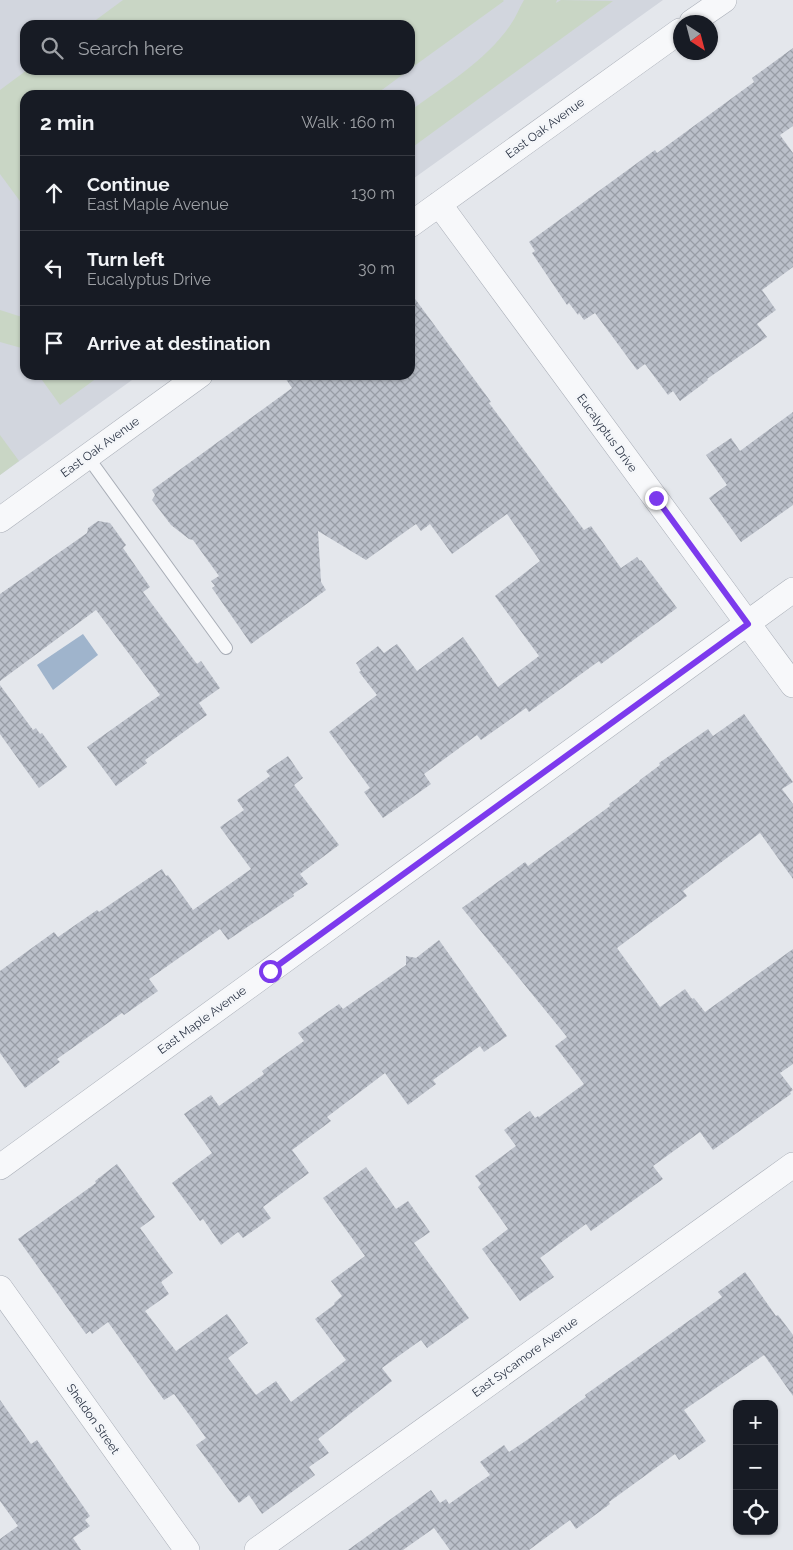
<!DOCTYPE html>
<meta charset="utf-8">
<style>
:root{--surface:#171b24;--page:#20242c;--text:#f1f3f6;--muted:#9ea1a6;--line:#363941}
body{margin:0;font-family:Raleway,sans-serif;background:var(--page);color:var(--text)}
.controls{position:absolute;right:15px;bottom:15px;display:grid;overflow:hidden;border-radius:10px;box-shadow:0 1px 4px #0004}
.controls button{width:45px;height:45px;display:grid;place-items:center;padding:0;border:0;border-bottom:1px solid var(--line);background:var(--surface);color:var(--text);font:25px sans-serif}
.compass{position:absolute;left:673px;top:15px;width:45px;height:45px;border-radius:50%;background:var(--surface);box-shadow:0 1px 4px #0004;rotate:144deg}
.stop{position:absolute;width:15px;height:15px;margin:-11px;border:4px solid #7c3aed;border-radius:50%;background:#fff}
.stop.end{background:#7c3aed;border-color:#fff;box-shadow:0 1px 5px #0008}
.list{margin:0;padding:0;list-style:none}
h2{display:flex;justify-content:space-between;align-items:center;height:65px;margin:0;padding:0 20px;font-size:21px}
h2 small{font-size:16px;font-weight:400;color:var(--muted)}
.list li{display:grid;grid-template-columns:32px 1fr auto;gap:15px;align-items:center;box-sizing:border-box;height:75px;padding:0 20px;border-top:1px solid var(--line)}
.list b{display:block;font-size:19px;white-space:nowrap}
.list p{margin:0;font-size:16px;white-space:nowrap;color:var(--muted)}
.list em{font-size:16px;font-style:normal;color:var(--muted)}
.icon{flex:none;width:28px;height:28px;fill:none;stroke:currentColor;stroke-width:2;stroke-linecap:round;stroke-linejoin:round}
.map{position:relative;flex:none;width:793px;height:1550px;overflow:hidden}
.search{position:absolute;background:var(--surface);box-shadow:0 1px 4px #0004;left:20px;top:20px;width:395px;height:55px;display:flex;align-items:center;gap:12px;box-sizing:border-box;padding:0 18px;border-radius:15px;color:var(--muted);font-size:19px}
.panel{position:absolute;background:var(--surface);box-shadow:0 1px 4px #0004;left:20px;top:90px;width:395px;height:290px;border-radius:15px}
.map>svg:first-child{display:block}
.built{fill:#d2d6de;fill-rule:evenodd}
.green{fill:#c9d6c5}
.water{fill:#9fb4cc}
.building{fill:url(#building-cross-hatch)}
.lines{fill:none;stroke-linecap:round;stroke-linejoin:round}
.service-casing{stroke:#a9aeb7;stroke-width:14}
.minor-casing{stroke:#a9aeb7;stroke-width:26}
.service{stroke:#f7f8fa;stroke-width:12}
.minor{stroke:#f7f8fa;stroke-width:25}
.route{stroke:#7c3aed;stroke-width:6}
.labels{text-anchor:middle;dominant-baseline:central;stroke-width:5;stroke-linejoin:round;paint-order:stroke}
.street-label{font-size:12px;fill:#2b3445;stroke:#f4f6f9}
</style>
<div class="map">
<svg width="793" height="1550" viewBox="0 0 793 1550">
<defs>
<pattern id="building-cross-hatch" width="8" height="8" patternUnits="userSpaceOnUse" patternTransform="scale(1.25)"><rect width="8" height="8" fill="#bbc0ca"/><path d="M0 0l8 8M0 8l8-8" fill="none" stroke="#989da6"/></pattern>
</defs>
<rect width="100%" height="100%" fill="#e4e7ec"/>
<path class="built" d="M 0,0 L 663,0 L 410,181 L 410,95 L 25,95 L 25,375 L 139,375 L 0,475 ZM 25,25 L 410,25 L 410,70 L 25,70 Z"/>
<path class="green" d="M 123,0 L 503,0 L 504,1 L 410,69 L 410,25 L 89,25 Z
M 524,0 L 557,0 L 556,3 L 561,0 L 613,1 L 410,149 L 410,111 C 445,85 486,61 511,24 C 516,17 519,8 524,0 Z
M 27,70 L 409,70 L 375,95 L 25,95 L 25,208 L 0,174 L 0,90 Z
M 0,310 L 25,318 L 25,349 L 0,342 Z
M 49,375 L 101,375 L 60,405 L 42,380 Z
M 0,435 L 19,461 L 0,475 Z"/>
<path class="water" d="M 83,634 L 98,655 L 53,690 L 37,665 Z"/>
<path class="building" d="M 793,48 L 793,126 L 780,135 L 793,153 L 793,267 L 762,290 L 776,310 L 757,324 L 767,337 L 707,379 L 708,380 L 680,401 L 673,391 L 668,395 L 645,364 L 637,370 L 595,313 L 584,320 L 579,313 L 578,315 L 569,303 L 567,305 L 532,253 L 535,251 L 529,242 L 655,150 L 657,153 L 754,82 L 752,78 Z
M 410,292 L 491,402 L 489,403 L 584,530 L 591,526 L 621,568 L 637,557 L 640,561 L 641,560 L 677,608 L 601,664 L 599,661 L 529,712 L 526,708 L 481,740 L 477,735 L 424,774 L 431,784 L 383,818 L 364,792 L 370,788 L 329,732 L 377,695 L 359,672 L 361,671 L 356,663 L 378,646 L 384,653 L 397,644 L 417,671 L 463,637 L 498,687 L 539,656 L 495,596 L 540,561 L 507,514 L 452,554 L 430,524 L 421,531 L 416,524 L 366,560 L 318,531 L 321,582 L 326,590 L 251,644 L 212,588 L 215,586 L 211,581 L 219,576 L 193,540 L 189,539 L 171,525 L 152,500 L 155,495 L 152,490 L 292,388 L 283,375 L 410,375 Z
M 793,412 L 793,505 L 741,542 L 709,498 L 727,485 L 706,455 L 731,438 L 740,451 Z
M 98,521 L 110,523 L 126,545 L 123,548 L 150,587 L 143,592 L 197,664 L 201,661 L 220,688 L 199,703 L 207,715 L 145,760 L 147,763 L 116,786 L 87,747 L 160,695 L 96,610 L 0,681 L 0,594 L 87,533 L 88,528 Z
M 0,685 L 33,730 L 36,728 L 40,734 L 42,733 L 67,767 L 39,788 L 0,734 Z
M 744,714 L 793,782 L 782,789 L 793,804 L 793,879 L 760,833 L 683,891 L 687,896 L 617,948 L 660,1007 L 685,989 L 692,999 L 694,998 L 705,1012 L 793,949 L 793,1064 L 780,1073 L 793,1090 L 790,1092 L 791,1094 L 713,1150 L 700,1132 L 653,1166 L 663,1179 L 591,1231 L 586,1224 L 540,1258 L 554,1277 L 520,1301 L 482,1249 L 508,1229 L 478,1187 L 481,1184 L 475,1176 L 516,1146 L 504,1130 L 530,1111 L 535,1118 L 538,1116 L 539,1117 L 584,1084 L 555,1046 L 567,1037 L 462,908 L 525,862 L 528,866 L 610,806 L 609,804 L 639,782 L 640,780 L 660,765 L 659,763 L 708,729 L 713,736 Z
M 288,756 L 303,778 L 294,785 L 339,845 L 300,874 L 308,884 L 293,894 L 294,896 L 228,940 L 220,929 L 149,979 L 158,991 L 124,1015 L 122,1013 L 57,1059 L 60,1062 L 25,1088 L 0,1053 L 0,971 L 54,932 L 58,937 L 97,910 L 99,912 L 162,869 L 166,876 L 168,875 L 193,910 L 251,869 L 220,827 L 244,810 L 237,800 L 270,776 L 266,771 Z
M 439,940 L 507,1036 L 484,1052 L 480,1046 L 433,1080 L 436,1084 L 408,1105 L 385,1073 L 327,1117 L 331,1121 L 292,1150 L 309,1173 L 263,1207 L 271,1218 L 243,1238 L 238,1232 L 221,1245 L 203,1219 L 200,1221 L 172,1183 L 212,1153 L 184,1114 L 211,1095 L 219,1106 L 264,1074 L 262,1071 L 304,1041 L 298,1033 L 339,1004 L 343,1009 L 406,965 L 406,956 L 416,958 Z
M 117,1164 L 155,1217 L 140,1228 L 173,1273 L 161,1282 L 169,1294 L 145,1311 L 176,1351 L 227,1314 L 248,1343 L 228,1358 L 256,1395 L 276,1381 L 291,1402 L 346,1360 L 315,1319 L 335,1304 L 334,1303 L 342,1296 L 331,1281 L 365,1256 L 323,1198 L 366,1167 L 396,1209 L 408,1201 L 430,1232 L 414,1243 L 469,1318 L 427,1348 L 421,1340 L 382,1368 L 392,1381 L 318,1439 L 329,1453 L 309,1467 L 315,1475 L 262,1514 L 249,1495 L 239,1503 L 229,1490 L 196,1445 L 206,1438 L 174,1394 L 164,1400 L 108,1322 L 92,1334 L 90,1331 L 86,1334 L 18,1239 L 96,1183 L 95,1181 Z
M 745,1272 L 776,1316 L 778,1315 L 793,1335 L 793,1396 L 764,1355 L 684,1410 L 706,1441 L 679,1460 L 675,1454 L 609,1502 L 610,1504 L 576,1529 L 570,1520 L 529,1550 L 450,1550 L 434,1528 L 403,1550 L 348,1550 L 431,1490 L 440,1503 L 446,1499 L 449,1504 L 490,1475 L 480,1462 L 504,1445 L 509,1452 L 527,1440 L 586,1397 L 585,1395 L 722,1297 L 718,1292 Z
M 0,1400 L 31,1444 L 37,1440 L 90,1516 L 85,1520 L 90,1526 L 73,1538 L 81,1550 L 0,1550 L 0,1539 L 18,1526 L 0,1501 Z"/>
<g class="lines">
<g class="service-casing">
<path id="service" d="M 87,456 L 226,648"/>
</g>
<g class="minor-casing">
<path id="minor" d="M 692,22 L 724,0
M 439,204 L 793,685
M 410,225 L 680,31
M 0,520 L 200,375
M 0,1167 L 793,590
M 0,1288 L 187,1550
M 257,1550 L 793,1165"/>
</g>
<use href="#service" class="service"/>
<use href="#minor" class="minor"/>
</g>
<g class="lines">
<path class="route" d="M 270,971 L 748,624 L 656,498"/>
</g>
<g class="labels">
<g class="street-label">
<text transform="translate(545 128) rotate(-36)">East Oak Avenue</text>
<text transform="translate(607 433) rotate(54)">Eucalyptus Drive</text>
<text transform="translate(100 447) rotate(-36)">East Oak Avenue</text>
<text transform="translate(202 1020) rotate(-36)">East Maple Avenue</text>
<text transform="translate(525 1357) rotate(-36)">East Sycamore Avenue</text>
<text transform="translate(93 1419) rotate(55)">Sheldon Street</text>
</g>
</g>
</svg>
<div class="controls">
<button>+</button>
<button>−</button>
<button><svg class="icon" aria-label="locate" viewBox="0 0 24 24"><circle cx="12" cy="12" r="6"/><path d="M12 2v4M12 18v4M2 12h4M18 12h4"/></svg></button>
</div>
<svg class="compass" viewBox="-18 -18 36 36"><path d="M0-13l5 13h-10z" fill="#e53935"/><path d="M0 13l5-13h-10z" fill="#9ea1a6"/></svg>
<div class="stop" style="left:270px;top:971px"></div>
<div class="stop end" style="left:656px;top:498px"></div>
<div class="search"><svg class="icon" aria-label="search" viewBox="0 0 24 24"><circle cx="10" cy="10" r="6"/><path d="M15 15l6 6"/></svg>Search here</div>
<section class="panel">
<h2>2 min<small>Walk · 160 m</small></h2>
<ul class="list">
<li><svg class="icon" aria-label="ahead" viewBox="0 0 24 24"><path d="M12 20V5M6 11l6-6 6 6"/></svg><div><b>Continue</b><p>East Maple Avenue</p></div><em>130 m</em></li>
<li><svg class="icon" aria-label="left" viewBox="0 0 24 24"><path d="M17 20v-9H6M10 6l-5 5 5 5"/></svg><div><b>Turn left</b><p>Eucalyptus Drive</p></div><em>30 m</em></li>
<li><svg class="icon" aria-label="arrive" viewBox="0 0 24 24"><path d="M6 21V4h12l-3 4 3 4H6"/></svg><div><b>Arrive at destination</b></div></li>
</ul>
</section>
</div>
